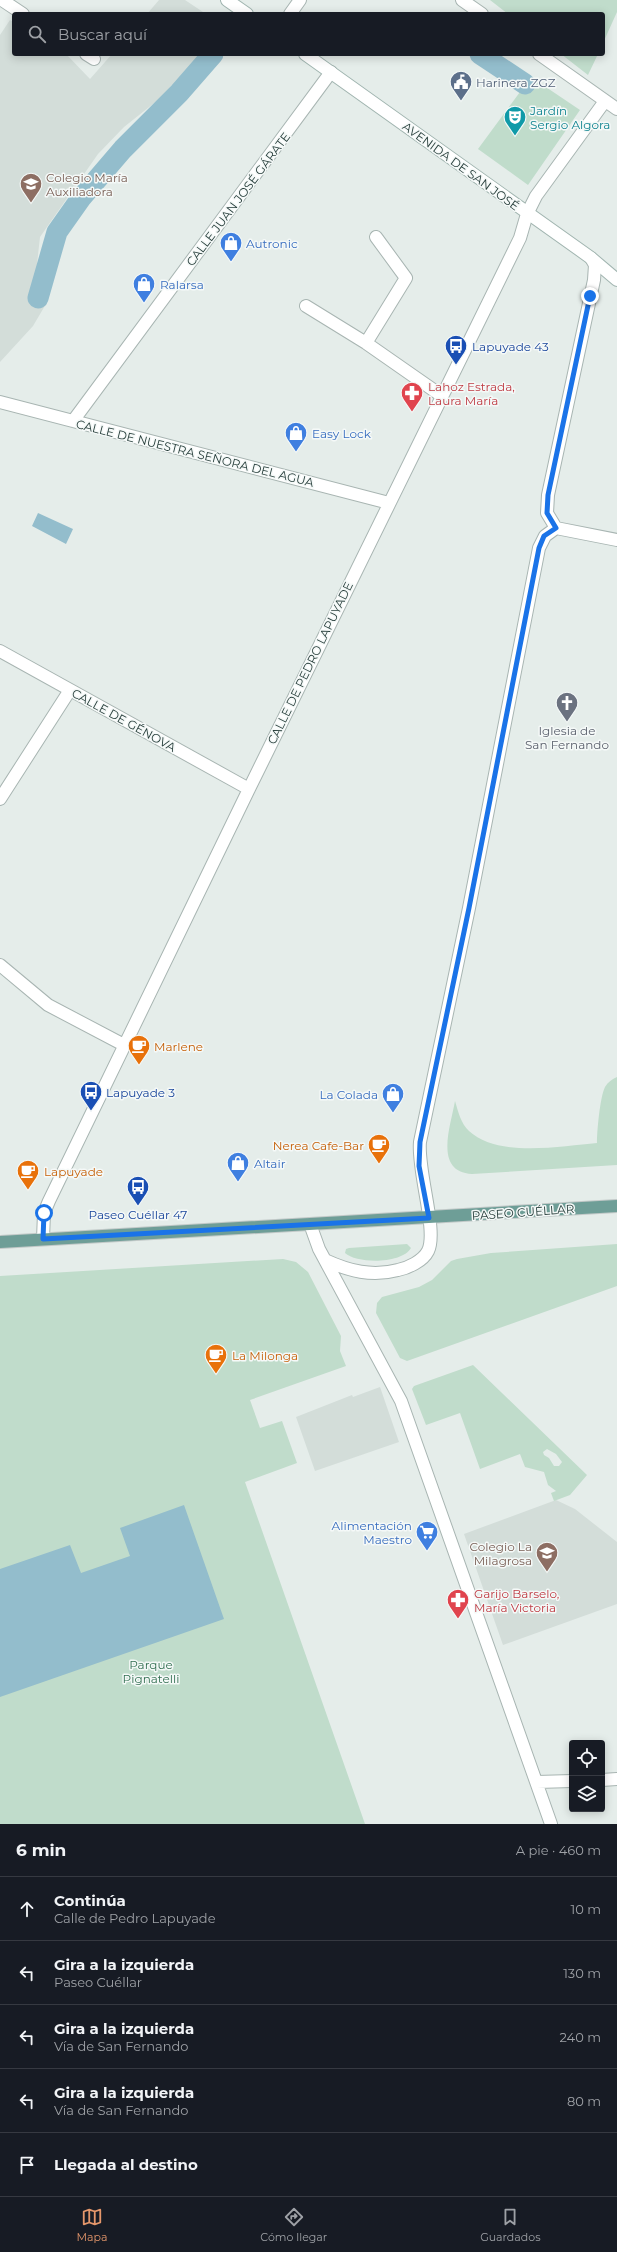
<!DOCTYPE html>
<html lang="es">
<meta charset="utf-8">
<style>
:root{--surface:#171b24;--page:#20242c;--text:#f1f3f6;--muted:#9ea1a6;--line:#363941;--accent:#e5976b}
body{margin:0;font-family:Montserrat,sans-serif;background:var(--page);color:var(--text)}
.controls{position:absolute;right:12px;bottom:12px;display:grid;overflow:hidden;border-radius:4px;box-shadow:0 2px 10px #0003}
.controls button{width:36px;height:36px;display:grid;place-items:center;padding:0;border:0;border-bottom:1px solid var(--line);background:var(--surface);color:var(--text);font:20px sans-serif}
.stop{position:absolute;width:12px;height:12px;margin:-9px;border:3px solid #1a73e8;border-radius:50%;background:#fff}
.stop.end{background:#1a73e8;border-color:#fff;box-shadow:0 1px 4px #0008}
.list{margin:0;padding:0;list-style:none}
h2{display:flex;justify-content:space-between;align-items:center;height:52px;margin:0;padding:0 16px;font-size:17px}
h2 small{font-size:13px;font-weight:400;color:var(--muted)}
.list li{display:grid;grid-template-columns:26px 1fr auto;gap:12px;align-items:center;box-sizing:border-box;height:64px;padding:0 16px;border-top:1px solid var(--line)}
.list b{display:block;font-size:15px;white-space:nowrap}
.list p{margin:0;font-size:13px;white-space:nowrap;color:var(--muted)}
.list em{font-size:13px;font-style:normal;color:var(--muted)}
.icon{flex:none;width:22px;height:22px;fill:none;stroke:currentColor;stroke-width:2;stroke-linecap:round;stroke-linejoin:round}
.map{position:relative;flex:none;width:617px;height:1824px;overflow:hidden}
.search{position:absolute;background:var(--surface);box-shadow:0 2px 10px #0003;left:12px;right:12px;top:12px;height:44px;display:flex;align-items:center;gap:10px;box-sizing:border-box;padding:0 14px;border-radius:4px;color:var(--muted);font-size:15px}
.sheet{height:372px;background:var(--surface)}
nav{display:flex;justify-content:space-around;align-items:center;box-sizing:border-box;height:56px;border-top:1px solid var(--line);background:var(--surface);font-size:11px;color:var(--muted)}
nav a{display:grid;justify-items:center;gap:2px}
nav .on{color:var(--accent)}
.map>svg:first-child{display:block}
.built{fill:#d3ddd9}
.green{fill:#c0dccb;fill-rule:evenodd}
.water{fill:#93bdcc}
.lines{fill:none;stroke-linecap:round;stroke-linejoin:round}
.canal{stroke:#93bdcc;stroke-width:21}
.street-casing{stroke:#a8b5b2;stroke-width:14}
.secondary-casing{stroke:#a1b5b0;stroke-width:14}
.primary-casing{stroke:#c2c9c8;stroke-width:14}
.street{stroke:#fff;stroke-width:12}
.secondary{stroke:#fff;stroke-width:12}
.primary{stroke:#6e9e97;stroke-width:12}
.route{stroke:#1a73e8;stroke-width:5}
.labels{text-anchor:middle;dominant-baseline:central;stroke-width:3;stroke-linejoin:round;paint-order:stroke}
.service-label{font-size:12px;fill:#4e5e75;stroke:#f5f9f8;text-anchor:start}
.culture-label{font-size:12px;fill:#0d838f;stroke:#f5f9f8;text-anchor:start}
.street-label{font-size:12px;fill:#263d3a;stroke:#f5f9f8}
.education-label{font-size:12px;fill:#785e54;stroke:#f5f9f8;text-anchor:start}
.shop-label{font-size:12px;fill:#366cbe;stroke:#f5f9f8;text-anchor:start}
.transit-label{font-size:12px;fill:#164399;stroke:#f5f9f8;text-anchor:start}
.health-label{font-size:12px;fill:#be3a42;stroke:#f5f9f8;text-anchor:start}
.worship-label{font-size:12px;fill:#5b616d;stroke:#f5f9f8}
.food-label{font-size:12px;fill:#c56008;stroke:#f5f9f8;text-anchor:start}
.park-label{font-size:12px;fill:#337052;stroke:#f5f9f8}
</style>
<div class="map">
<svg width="617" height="1824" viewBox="0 0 617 1824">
<rect width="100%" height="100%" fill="#e5edea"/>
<path class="built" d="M 159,0 L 185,0 L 206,14 L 147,14 Z
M 10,20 L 14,22 L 14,54 L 66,54 L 90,79 L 112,54 L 199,54 L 175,87 L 172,85 L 163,96 L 124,127 L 98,154 L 40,237 L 35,282 L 31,294 L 46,304 L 33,326 L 0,362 L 0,35 Z
M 380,1387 L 399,1442 L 315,1471 L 296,1417 L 352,1395 L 353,1397 Z
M 556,1500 L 575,1509 L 617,1542 L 617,1604 L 503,1645 L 464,1534 Z"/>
<path class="green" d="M 490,0 L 617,0 L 617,12 L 603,43 L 603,14 L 508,14 Z
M 561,54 L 598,54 L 588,75 Z
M 531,77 L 580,110 L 528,185 L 478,149 Z
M 617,1077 L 617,1165 L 472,1174 C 433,1172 451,1125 455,1101 C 458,1111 461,1124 469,1131 C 498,1158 561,1146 597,1143 C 597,1131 600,1097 605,1087 C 608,1082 612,1079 617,1077 Z
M 407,1244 L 411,1248 C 402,1264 357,1264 345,1253 L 346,1249 L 349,1248 Z
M 617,1244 L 617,1286 L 407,1361 L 400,1358 L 376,1313 L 377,1303 L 382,1297 L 419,1287 L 432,1280 L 451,1261 L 457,1259 L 491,1253 Z
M 283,1259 L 296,1262 L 308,1272 L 341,1336 L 340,1351 L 346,1366 L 250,1400 L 260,1428 L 282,1421 L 297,1463 L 245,1482 L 365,1824 L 0,1824 L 0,1276 Z
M 473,1365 L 587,1475 L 570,1495 L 554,1501 L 551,1493 L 556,1491 L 548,1485 L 544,1472 L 525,1467 L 520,1454 L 480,1469 L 460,1413 L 426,1425 L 412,1389 L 414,1386 ZM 547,1449 L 556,1454 L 562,1462 L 559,1466 L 554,1466 L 549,1458 L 544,1455 L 543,1452 Z"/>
<path class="water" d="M 38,513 L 73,529 L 66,544 L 32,526 Z
M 184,1505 L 224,1619 L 0,1697 L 0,1569 L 70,1545 L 81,1573 L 130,1556 L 120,1528 Z"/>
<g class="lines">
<path class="canal" d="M 480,54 L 525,84
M 38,298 L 57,232 L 81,198 L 123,149 L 179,93 L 213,54"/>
<g class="street-casing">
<path id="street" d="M 2,0 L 23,14
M 462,0 L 482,14
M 290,14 L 300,0
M 86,54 L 94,59
M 539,54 L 617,109
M 306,306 L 366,343 L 442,396
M 366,343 L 406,278 L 376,237
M 0,402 L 389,503
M 73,421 L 331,72
M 556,528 L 547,513 L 548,495 L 594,280 L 595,265 L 591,258
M 556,528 L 617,540
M 0,651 L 249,789
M 0,799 L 70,690
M 0,965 L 48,1005 L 124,1045
M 310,1224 L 319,1249 L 401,1401 L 551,1824
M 43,1239 L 44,1213 L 49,1201 L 249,789 L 520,238 L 527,214 L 536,196 L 605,101
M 325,1260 C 349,1271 372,1277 398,1270 C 408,1268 423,1261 428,1251 C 438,1231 417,1171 420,1142 L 469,908 L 539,548 L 545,536 L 556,528
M 602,1780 L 617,1779
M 537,1782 L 572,1781"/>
</g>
<g class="secondary-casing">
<path id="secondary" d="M 227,0 L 247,14
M 305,54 L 591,258 L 617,280"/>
</g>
<g class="primary-casing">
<path id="primary" d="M 0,1242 L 617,1206"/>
</g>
<use href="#street" class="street"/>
<use href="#secondary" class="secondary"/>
<use href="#primary" class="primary"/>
</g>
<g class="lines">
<path class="route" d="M 44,1213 L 43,1239 L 429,1218 L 419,1166 L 420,1142 L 469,908 L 539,548 L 544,536 L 556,528 L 547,513 L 548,495 L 590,296"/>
</g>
<defs>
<g id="civic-pin" transform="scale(1.15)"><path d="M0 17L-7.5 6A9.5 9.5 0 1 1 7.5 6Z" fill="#5c6f8a" stroke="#f5f9f8"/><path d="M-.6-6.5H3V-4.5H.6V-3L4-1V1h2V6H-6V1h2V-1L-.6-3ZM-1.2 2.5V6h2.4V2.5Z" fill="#fff"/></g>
<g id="theatre-pin" transform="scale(1.15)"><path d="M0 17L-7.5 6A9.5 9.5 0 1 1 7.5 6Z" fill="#0f9aa8" stroke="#f5f9f8"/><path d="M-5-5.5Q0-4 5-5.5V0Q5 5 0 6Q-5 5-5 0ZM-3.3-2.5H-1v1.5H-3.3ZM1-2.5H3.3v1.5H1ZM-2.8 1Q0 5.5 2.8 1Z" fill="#fff"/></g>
<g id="school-pin" transform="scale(1.15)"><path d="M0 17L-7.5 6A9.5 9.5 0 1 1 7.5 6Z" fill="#8d6e63" stroke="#f5f9f8"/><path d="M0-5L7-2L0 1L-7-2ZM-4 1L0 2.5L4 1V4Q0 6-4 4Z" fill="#fff"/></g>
<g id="shop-pin" transform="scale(1.15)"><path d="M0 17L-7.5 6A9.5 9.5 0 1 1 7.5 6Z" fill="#3f7fe0" stroke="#f5f9f8"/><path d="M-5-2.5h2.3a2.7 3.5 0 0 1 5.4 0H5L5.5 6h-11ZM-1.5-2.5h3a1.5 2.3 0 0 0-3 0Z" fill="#fff"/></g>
<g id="bus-pin" transform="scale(1.15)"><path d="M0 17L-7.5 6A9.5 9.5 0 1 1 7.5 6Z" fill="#1a4fb4" stroke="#f5f9f8"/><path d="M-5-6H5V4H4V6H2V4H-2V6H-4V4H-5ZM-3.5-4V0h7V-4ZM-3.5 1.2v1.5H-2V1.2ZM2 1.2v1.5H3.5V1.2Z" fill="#fff"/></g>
<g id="pharmacy-pin" transform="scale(1.15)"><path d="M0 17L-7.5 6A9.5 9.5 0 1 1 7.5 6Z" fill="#e0444e" stroke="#f5f9f8"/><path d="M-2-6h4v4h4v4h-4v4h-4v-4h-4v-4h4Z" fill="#fff"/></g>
<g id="church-pin" transform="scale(1.15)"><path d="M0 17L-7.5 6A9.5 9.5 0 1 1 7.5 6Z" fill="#6b7280" stroke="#f5f9f8"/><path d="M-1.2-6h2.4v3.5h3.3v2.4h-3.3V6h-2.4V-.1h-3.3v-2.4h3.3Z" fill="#fff"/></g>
<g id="cafe-pin" transform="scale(1.15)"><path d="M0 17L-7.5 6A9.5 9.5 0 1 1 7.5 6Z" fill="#e8710a" stroke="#f5f9f8"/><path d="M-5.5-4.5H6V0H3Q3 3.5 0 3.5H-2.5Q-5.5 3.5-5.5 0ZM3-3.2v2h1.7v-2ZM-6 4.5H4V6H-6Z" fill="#fff"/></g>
<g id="supermarket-pin" transform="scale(1.15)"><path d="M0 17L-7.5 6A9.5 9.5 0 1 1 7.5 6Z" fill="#3f7fe0" stroke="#f5f9f8"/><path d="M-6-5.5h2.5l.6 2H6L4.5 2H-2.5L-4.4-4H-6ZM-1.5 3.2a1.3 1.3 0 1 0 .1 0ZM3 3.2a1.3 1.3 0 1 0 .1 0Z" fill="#fff"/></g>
</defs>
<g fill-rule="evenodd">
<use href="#civic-pin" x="461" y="82"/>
<use href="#theatre-pin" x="515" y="117"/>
<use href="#school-pin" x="31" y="184"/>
<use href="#shop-pin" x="231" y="243"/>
<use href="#shop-pin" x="144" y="284"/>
<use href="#bus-pin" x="456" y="346"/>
<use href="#pharmacy-pin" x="412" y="393"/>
<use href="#shop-pin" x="296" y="433"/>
<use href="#church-pin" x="567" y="703"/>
<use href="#cafe-pin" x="139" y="1046"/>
<use href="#bus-pin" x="91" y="1092"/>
<use href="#shop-pin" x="393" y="1094"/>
<use href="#cafe-pin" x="379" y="1145"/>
<use href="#shop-pin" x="238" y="1163"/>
<use href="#cafe-pin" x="28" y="1171"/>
<use href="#bus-pin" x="138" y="1187"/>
<use href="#cafe-pin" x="216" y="1355"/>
<use href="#supermarket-pin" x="427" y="1532"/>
<use href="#school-pin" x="547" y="1553"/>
<use href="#pharmacy-pin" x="458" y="1600"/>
</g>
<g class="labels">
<g class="service-label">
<text x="476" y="82">Harinera ZGZ</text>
</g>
<g class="culture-label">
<text x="530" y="110">Jardín<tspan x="530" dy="14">Sergio Algora</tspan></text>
</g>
<g class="street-label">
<text transform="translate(461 166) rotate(36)">AVENIDA DE SAN JOSÉ</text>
<text transform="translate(238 199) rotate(-53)">CALLE JUAN JOSÉ GÁRATE</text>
<text transform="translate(195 453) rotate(14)">CALLE DE NUESTRA SEÑORA DEL AGUA</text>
<text transform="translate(310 663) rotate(-64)">CALLE DE PEDRO LAPUYADE</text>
<text transform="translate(124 720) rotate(29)">CALLE DE GÉNOVA</text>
<text transform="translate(523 1212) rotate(-4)">PASEO CUÉLLAR</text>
</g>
<g class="education-label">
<text x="46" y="177">Colegio María<tspan x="46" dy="14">Auxiliadora</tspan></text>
<text x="532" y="1546" text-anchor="end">Colegio La<tspan x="532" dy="14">Milagrosa</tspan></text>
</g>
<g class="shop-label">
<text x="246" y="243">Autronic</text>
<text x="160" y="284">Ralarsa</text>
<text x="312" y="433">Easy Lock</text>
<text x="378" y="1094" text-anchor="end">La Colada</text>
<text x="254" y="1163">Altair</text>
<text x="412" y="1525" text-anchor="end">Alimentación<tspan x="412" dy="14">Maestro</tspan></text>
</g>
<g class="transit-label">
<text x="472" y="346">Lapuyade 43</text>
<text x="106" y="1092">Lapuyade 3</text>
<text x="138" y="1214" text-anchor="middle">Paseo Cuéllar 47</text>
</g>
<g class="health-label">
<text x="428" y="386">Lahoz Estrada,<tspan x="428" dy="14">Laura María</tspan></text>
<text x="474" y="1593">Garijo Barselo,<tspan x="474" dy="14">María Victoria</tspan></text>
</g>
<g class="worship-label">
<text x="567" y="730">Iglesia de<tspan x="567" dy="14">San Fernando</tspan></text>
</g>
<g class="food-label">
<text x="154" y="1046">Marlene</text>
<text x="364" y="1145" text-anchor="end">Nerea Cafe-Bar</text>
<text x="44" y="1171">Lapuyade</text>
<text x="232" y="1355">La Milonga</text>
</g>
<g class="park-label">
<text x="151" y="1664">Parque<tspan x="151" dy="14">Pignatelli</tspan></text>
</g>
</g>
</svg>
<div class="controls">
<button><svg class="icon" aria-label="locate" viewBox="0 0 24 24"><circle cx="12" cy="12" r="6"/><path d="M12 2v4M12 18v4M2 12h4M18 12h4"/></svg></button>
<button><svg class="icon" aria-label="layers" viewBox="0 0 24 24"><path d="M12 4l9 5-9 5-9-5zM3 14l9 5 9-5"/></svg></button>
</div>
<div class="stop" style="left:44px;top:1213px"></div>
<div class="stop end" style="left:590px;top:296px"></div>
<div class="search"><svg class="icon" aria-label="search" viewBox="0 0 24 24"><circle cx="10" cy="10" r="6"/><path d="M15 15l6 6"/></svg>Buscar aquí</div>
</div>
<section class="sheet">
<h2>6 min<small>A pie · 460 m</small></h2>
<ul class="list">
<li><svg class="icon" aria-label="ahead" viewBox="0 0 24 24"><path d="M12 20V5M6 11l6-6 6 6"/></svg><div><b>Continúa</b><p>Calle de Pedro Lapuyade</p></div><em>10 m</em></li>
<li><svg class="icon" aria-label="left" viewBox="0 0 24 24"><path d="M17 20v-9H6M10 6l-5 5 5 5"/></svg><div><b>Gira a la izquierda</b><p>Paseo Cuéllar</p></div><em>130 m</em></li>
<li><svg class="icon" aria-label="left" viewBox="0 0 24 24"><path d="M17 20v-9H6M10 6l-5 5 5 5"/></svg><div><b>Gira a la izquierda</b><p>Vía de San Fernando</p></div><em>240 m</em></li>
<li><svg class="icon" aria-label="left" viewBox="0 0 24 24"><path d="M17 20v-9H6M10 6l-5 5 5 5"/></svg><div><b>Gira a la izquierda</b><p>Vía de San Fernando</p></div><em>80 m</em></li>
<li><svg class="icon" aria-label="arrive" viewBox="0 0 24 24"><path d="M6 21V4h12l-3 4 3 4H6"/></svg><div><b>Llegada al destino</b></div></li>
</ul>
</section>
<nav>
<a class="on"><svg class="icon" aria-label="map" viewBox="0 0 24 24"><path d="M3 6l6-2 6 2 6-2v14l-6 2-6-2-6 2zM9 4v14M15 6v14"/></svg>Mapa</a>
<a><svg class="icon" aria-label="directions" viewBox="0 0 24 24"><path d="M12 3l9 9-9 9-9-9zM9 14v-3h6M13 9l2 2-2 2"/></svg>Cómo llegar</a>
<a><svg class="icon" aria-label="saved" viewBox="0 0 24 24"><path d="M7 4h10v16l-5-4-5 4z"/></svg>Guardados</a>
</nav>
